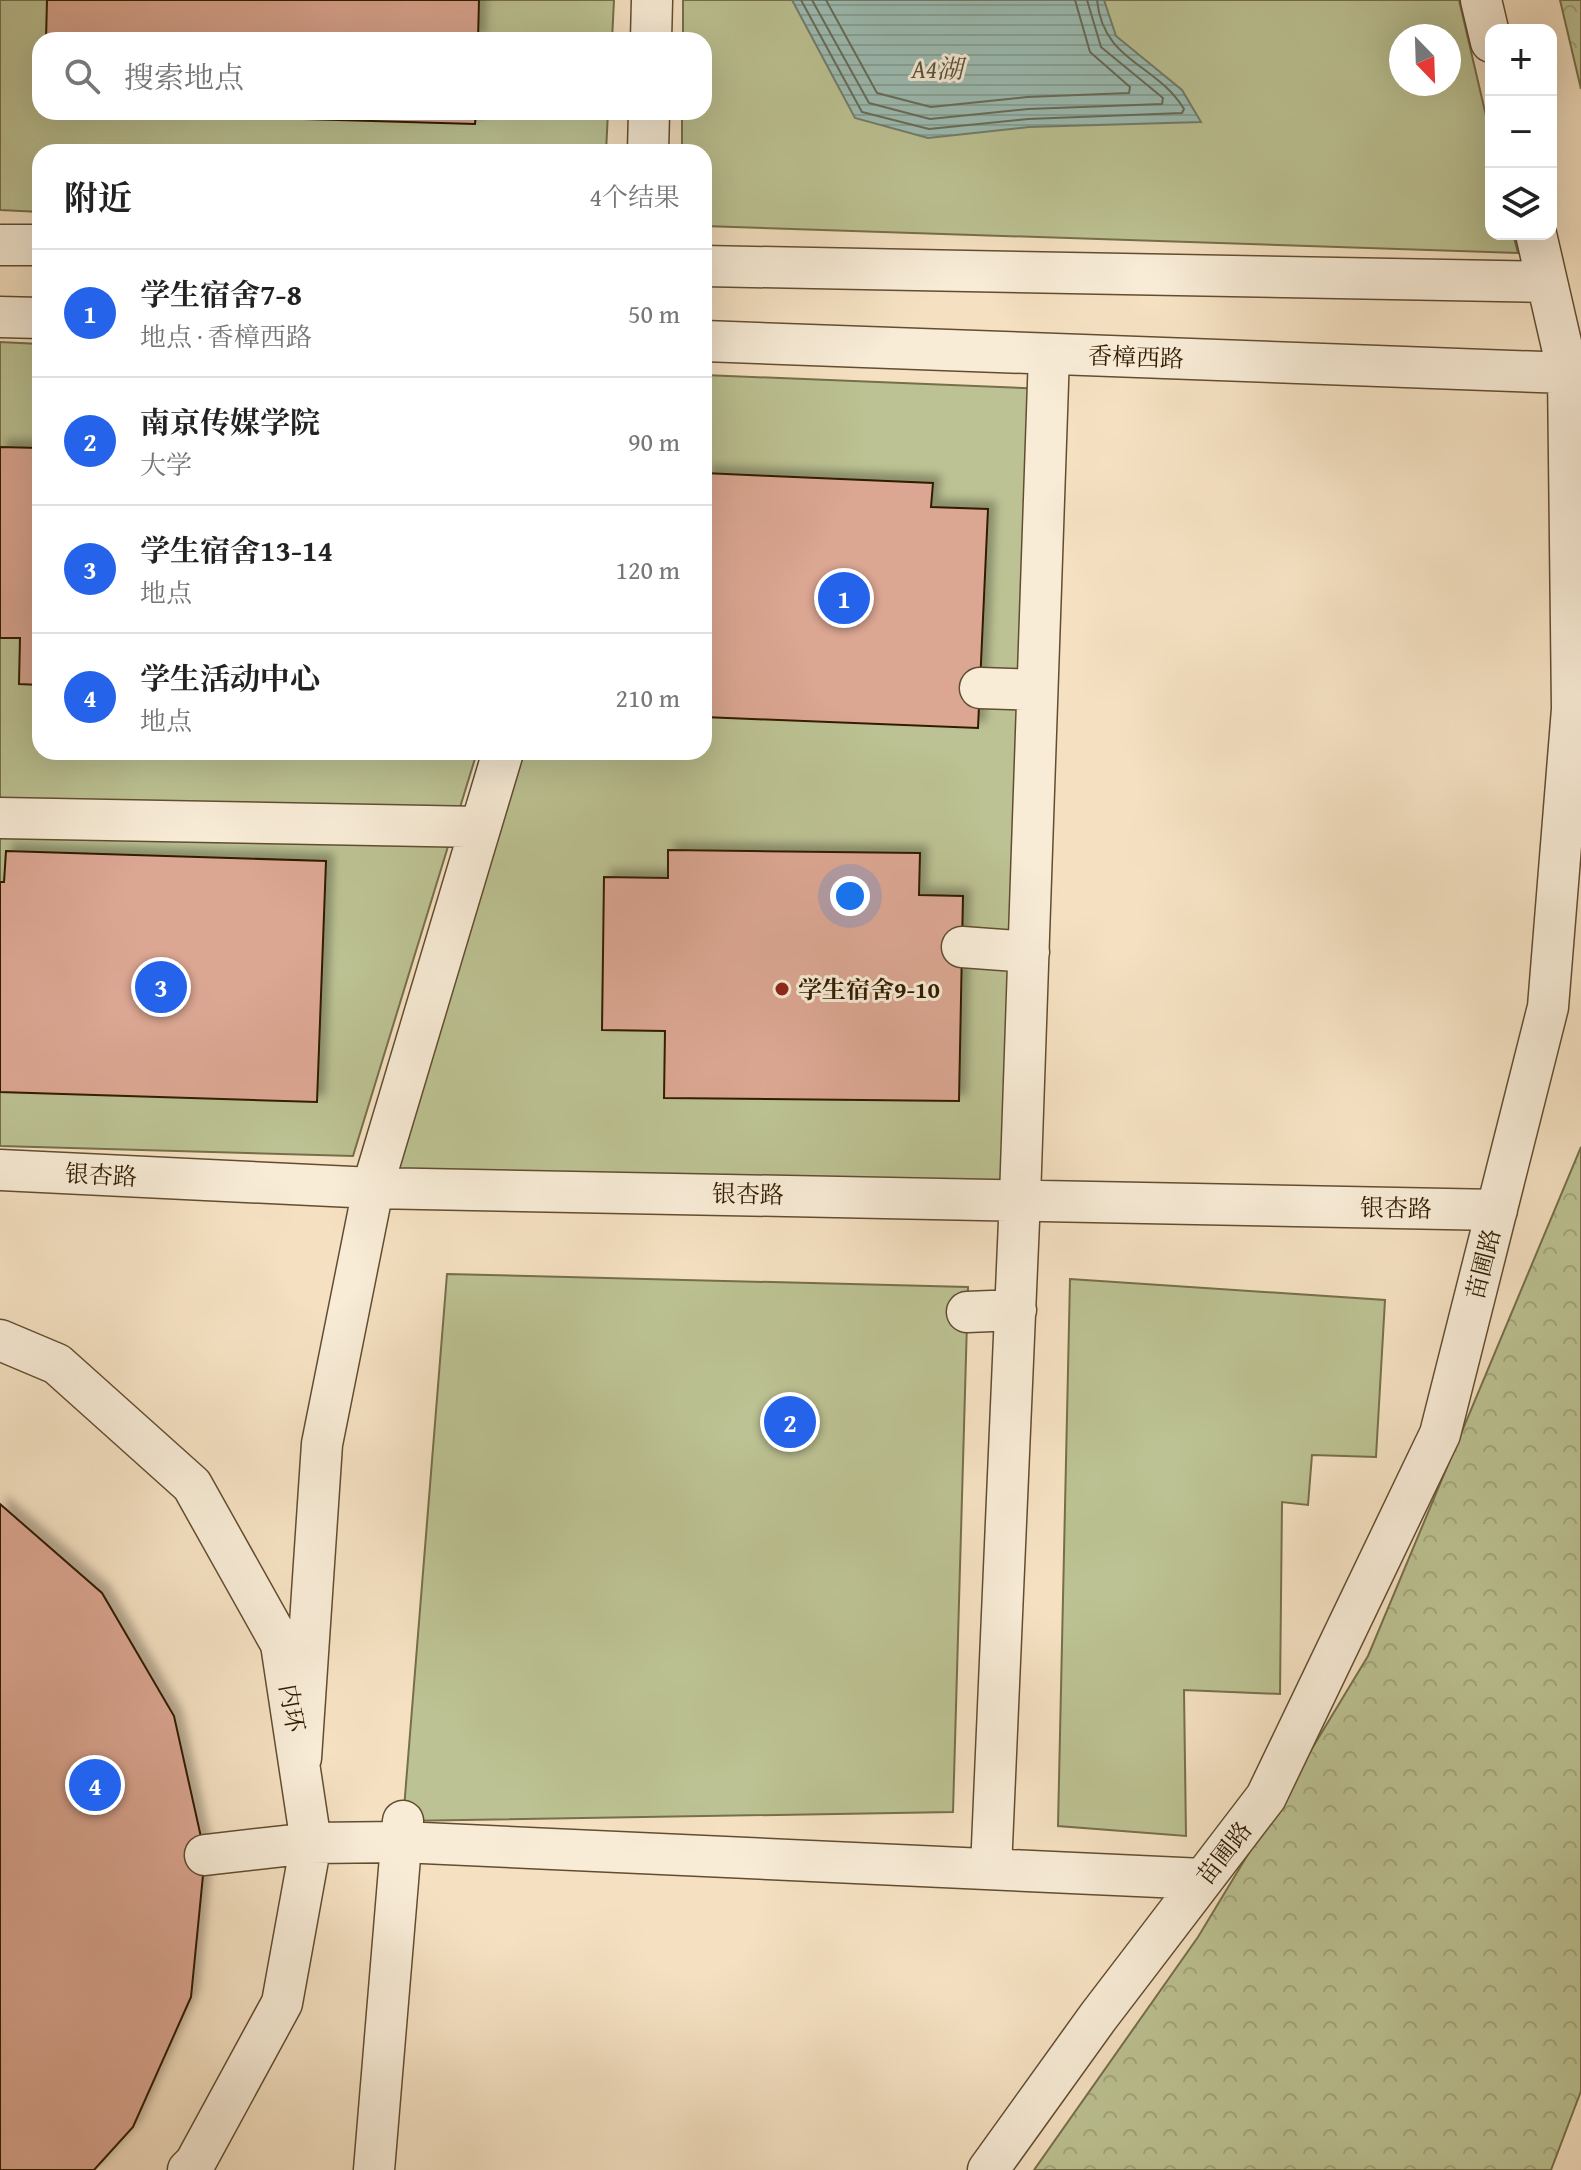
<!DOCTYPE html>
<html lang="zh">
<meta charset="utf-8">
<style>
:root{--surface:#fff;--page:#f6f6f6;--text:#222;--muted:#767676;--line:#e0e0e0;--accent:#2563eb}
body{margin:0;font-family:"Gentium Book Plus","Noto Serif SC",serif;background:var(--page);color:var(--text)}
.controls{position:absolute;right:24px;top:24px;display:grid;overflow:hidden;border-radius:16px;box-shadow:0 8px 32px #0002}
.controls button{width:72px;height:72px;display:grid;place-items:center;padding:0;border:0;border-bottom:2px solid var(--line);background:var(--surface);color:var(--text);font:40px sans-serif}
.compass{position:absolute;left:1389px;top:24px;width:72px;height:72px;border-radius:50%;background:var(--surface);box-shadow:0 8px 32px #0002;rotate:157deg}
.you{position:absolute;left:850px;top:896px;width:28px;height:28px;margin:-20px;border:6px solid #fff;border-radius:50%;background:#1a73e8;box-shadow:0 0 0 12px #1a73e833}
.badge{display:grid;place-items:center;width:52px;height:52px;border-radius:50%;background:var(--accent);color:#fff;font-size:26px;font-weight:700}
.pin{position:absolute;translate:-50% -50%;border:4px solid #fff;box-shadow:0 2px 8px #0006}
.list{margin:0;padding:0;list-style:none}
h2{display:flex;justify-content:space-between;align-items:center;height:104px;margin:0;padding:0 32px;font-size:34px}
h2 small{font-size:26px;font-weight:400;color:var(--muted)}
.list li{display:grid;grid-template-columns:52px 1fr auto;gap:24px;align-items:center;box-sizing:border-box;height:128px;padding:0 32px;border-top:2px solid var(--line)}
.list b{display:block;font-size:30px;white-space:nowrap}
.list p{margin:0;font-size:26px;white-space:nowrap;color:var(--muted)}
.list em{font-size:26px;font-style:normal;color:var(--muted)}
.icon{flex:none;width:44px;height:44px;fill:none;stroke:currentColor;stroke-width:2;stroke-linecap:round;stroke-linejoin:round}
.map{position:relative;flex:none;width:1581px;height:2170px;overflow:hidden}
.search{position:absolute;background:var(--surface);box-shadow:0 8px 32px #0002;left:32px;top:32px;width:680px;height:88px;display:flex;align-items:center;gap:20px;box-sizing:border-box;padding:0 28px;border-radius:24px;color:var(--muted);font-size:30px}
.panel{position:absolute;background:var(--surface);box-shadow:0 8px 32px #0002;left:32px;top:144px;width:680px;height:616px;border-radius:24px}
.map>svg:first-child{display:block}
.green{fill:#bcc293;stroke:#766f4a;stroke-width:2;fill-rule:evenodd}
.forest{fill:url(#forest-crowns);stroke:#766f4a;stroke-width:2}
.water{fill:url(#water-rules);stroke:#717d6c;stroke-width:2}
.lines{fill:none;stroke-linecap:round;stroke-linejoin:round}
.shore{stroke:#666c5a;stroke-width:2}
.building{fill:#dba692;stroke:#311c00;stroke-width:2;filter:url(#shadow)}
.minor-casing{stroke:#624d30;stroke-width:43}
.minor{stroke:#f8ecd7;stroke-width:40}
.poi-dot{fill:#8f2418;stroke:#f8ecd7;stroke-width:3}
.labels{text-anchor:middle;dominant-baseline:central;stroke-width:6;stroke-linejoin:round;paint-order:stroke}
.street-label{font-size:24px;fill:#311c00;stroke:#f8ecd7}
.poi-label{font-size:24px;font-weight:bold;fill:#311c00;stroke:#f8ecd7;text-anchor:start}
.water-label{font-size:26px;font-style:italic;fill:#56543f;stroke:#f8ecd7}
</style>
<div class="map">
<svg width="1581" height="2170" viewBox="0 0 1581 2170">
<defs>
<pattern id="forest-crowns" width="20" height="18" patternUnits="userSpaceOnUse" patternTransform="scale(2)"><rect width="20" height="18" fill="#bcc293"/><path d="M2 6a3 3 0 1 1 6 0M12 15a3 3 0 1 1 6 0" fill="none" stroke="#a2a67d"/></pattern>
<pattern id="water-rules" width="6" height="5" patternUnits="userSpaceOnUse" patternTransform="scale(2)"><rect width="6" height="5" fill="#9cbdb4"/><path d="M0 2.5h6" fill="none" stroke="#87a299"/></pattern>
<filter id="shadow"><feDropShadow dx="7" dy="-7" stdDeviation="4" flood-color="#0004"/></filter>
</defs>
<rect width="100%" height="100%" fill="#f5e1c2"/>
<filter id="stains"><feTurbulence type="fractalNoise" baseFrequency=".0025" numOctaves="4"/><feColorMatrix values="0 0 0 0 .2 0 0 0 0 .09 0 0 0 0 .02 0 0 0 .5 -.17"/></filter>
<radialGradient id="worn" r=".72"><stop offset=".6" stop-color="#630" stop-opacity="0"/><stop offset="1" stop-color="#630" stop-opacity=".3"/></radialGradient>
<path class="green" d="M 0,0 L 614,0 L 612,40 L 40,40 L 40,112 L 608,112 L 606,152 L 40,152 L 40,212 L 0,210 Z
M 683,0 L 1459,0 L 1491,137 L 1491,234 L 1513,234 L 1518,253 L 704,226 L 704,152 L 682,152 L 682,112 L 704,112 L 704,40 L 683,40 ZM 1401,36 L 1449,36 L 1449,84 L 1401,84 Z
M 0,342 L 40,344 L 40,752 L 477,752 L 353,1156 L 0,1146 Z
M 704,375 L 1048,389 L 1020,1198 L 393,1188 L 523,752 L 704,752 Z
M 447,1274 L 968,1287 L 953,1812 L 403,1821 Z
M 1070,1279 L 1385,1300 L 1376,1457 L 1312,1455 L 1308,1505 L 1282,1502 L 1280,1694 L 1184,1690 L 1186,1836 L 1058,1826 Z"/>
<path class="forest" d="M 1560,0 L 1581,0 L 1581,89 Z
M 1581,1147 L 1581,2091 L 1551,2170 L 1034,2170 L 1198,1937 L 1368,1656 Z"/>
<path class="water" d="M 792,0 L 1104,0 L 1116,36 L 1182,90 L 1201,122 L 1029,127 L 928,138 L 855,118 Z"/>
<g class="lines">
<path class="shore" d="M 801,0 L 862,112 L 929,129 L 1028,119 L 1182,113 L 1184,109 C 1156,63 1103,62 1097,0
M 812,0 L 869,103 L 930,119 L 1028,109 L 1162,104 L 1163,98 L 1101,47 L 1087,0
M 826,0 L 877,93 L 931,107 L 1027,97 L 1129,93 L 1130,87 L 1090,52 L 1075,0"/>
</g>
<path class="building" d="M 47,0 L 479,0 L 478,40 L 46,40 Z
M 56,112 L 476,112 L 475,124 Z
M 0,447 L 40,448 L 40,685 L 19,684 L 20,638 L 0,638 Z
M 704,473 L 933,483 L 931,507 L 988,509 L 978,728 L 704,717 Z
M 668,850 L 920,853 L 919,895 L 963,896 L 959,1101 L 664,1098 L 665,1031 L 602,1030 L 604,877 L 668,878 Z
M 6,851 L 326,861 L 317,1102 L 0,1092 L 0,882 L 4,882 Z
M 0,1504 L 102,1593 L 174,1716 L 205,1855 L 191,1997 L 133,2127 L 94,2170 L 0,2170 Z"/>
<g class="lines">
<g class="minor-casing">
<path id="minor" d="M 1481,0 L 1491,42
M 651,40 L 652,0
M 648,152 L 649,112
M 0,245 L 40,245
M 704,266 L 1547,282
M 0,317 L 40,318
M 704,341 L 1568,373
M 980,688 L 1037,690
M 0,818 L 480,827
M 962,947 L 1029,952
M 0,1170 L 373,1188 L 1497,1210
M 967,1312 L 1016,1310
M 0,1340 L 57,1364 L 192,1485 L 281,1644 L 311,1843 L 282,2003 L 195,2163 L 188,2170
M 301,1758 L 322,1444 L 375,1179 L 503,752
M 205,1855 L 311,1843 L 401,1842 L 1203,1879
M 991,1869 L 1020,1198 L 1049,354
M 374,2170 L 403,1821
M 988,2170 L 1098,2017 L 1266,1797 L 1440,1434 L 1548,1007 L 1572,709 L 1568,373 L 1536,234"/>
</g>
<use href="#minor" class="minor"/>
</g>
<circle class="poi-dot" cx="782" cy="989" r="8"/>
<g class="labels">
<g class="street-label">
<text transform="translate(1136 357) rotate(2)">香樟西路</text>
<text transform="translate(101 1175) rotate(3)">银杏路</text>
<text transform="translate(748 1194) rotate(1)">银杏路</text>
<text transform="translate(1396 1208) rotate(1)">银杏路</text>
<text transform="translate(1483 1264) rotate(-76)">苗圃路</text>
<text transform="translate(292 1708) rotate(80)">内环</text>
<text transform="translate(1224 1853) rotate(-52)">苗圃路</text>
</g>
<g class="poi-label">
<text x="798" y="989">学生宿舍9-10</text>
</g>
<g class="water-label">
<text x="937" y="68">A4湖</text>
</g>
</g>
<rect width="100%" height="100%" filter="url(#stains)"/>
<rect width="100%" height="100%" fill="url(#worn)"/>
</svg>
<div class="controls">
<button>+</button>
<button>−</button>
<button><svg class="icon" aria-label="layers" viewBox="0 0 24 24"><path d="M12 4l9 5-9 5-9-5zM3 14l9 5 9-5"/></svg></button>
</div>
<svg class="compass" viewBox="-18 -18 36 36"><path d="M0-13l5 13h-10z" fill="#e53935"/><path d="M0 13l5-13h-10z" fill="#767676"/></svg>
<div class="you"></div>
<div class="pin badge" style="left:844px;top:598px">1</div>
<div class="pin badge" style="left:790px;top:1422px">2</div>
<div class="pin badge" style="left:161px;top:987px">3</div>
<div class="pin badge" style="left:95px;top:1785px">4</div>
<div class="search"><svg class="icon" aria-label="search" viewBox="0 0 24 24"><circle cx="10" cy="10" r="6"/><path d="M15 15l6 6"/></svg>搜索地点</div>
<section class="panel">
<h2>附近<small>4个结果</small></h2>
<ul class="list">
<li><span class="badge">1</span><div><b>学生宿舍7-8</b><p>地点 · 香樟西路</p></div><em>50 m</em></li>
<li><span class="badge">2</span><div><b>南京传媒学院</b><p>大学</p></div><em>90 m</em></li>
<li><span class="badge">3</span><div><b>学生宿舍13-14</b><p>地点</p></div><em>120 m</em></li>
<li><span class="badge">4</span><div><b>学生活动中心</b><p>地点</p></div><em>210 m</em></li>
</ul>
</section>
</div>
